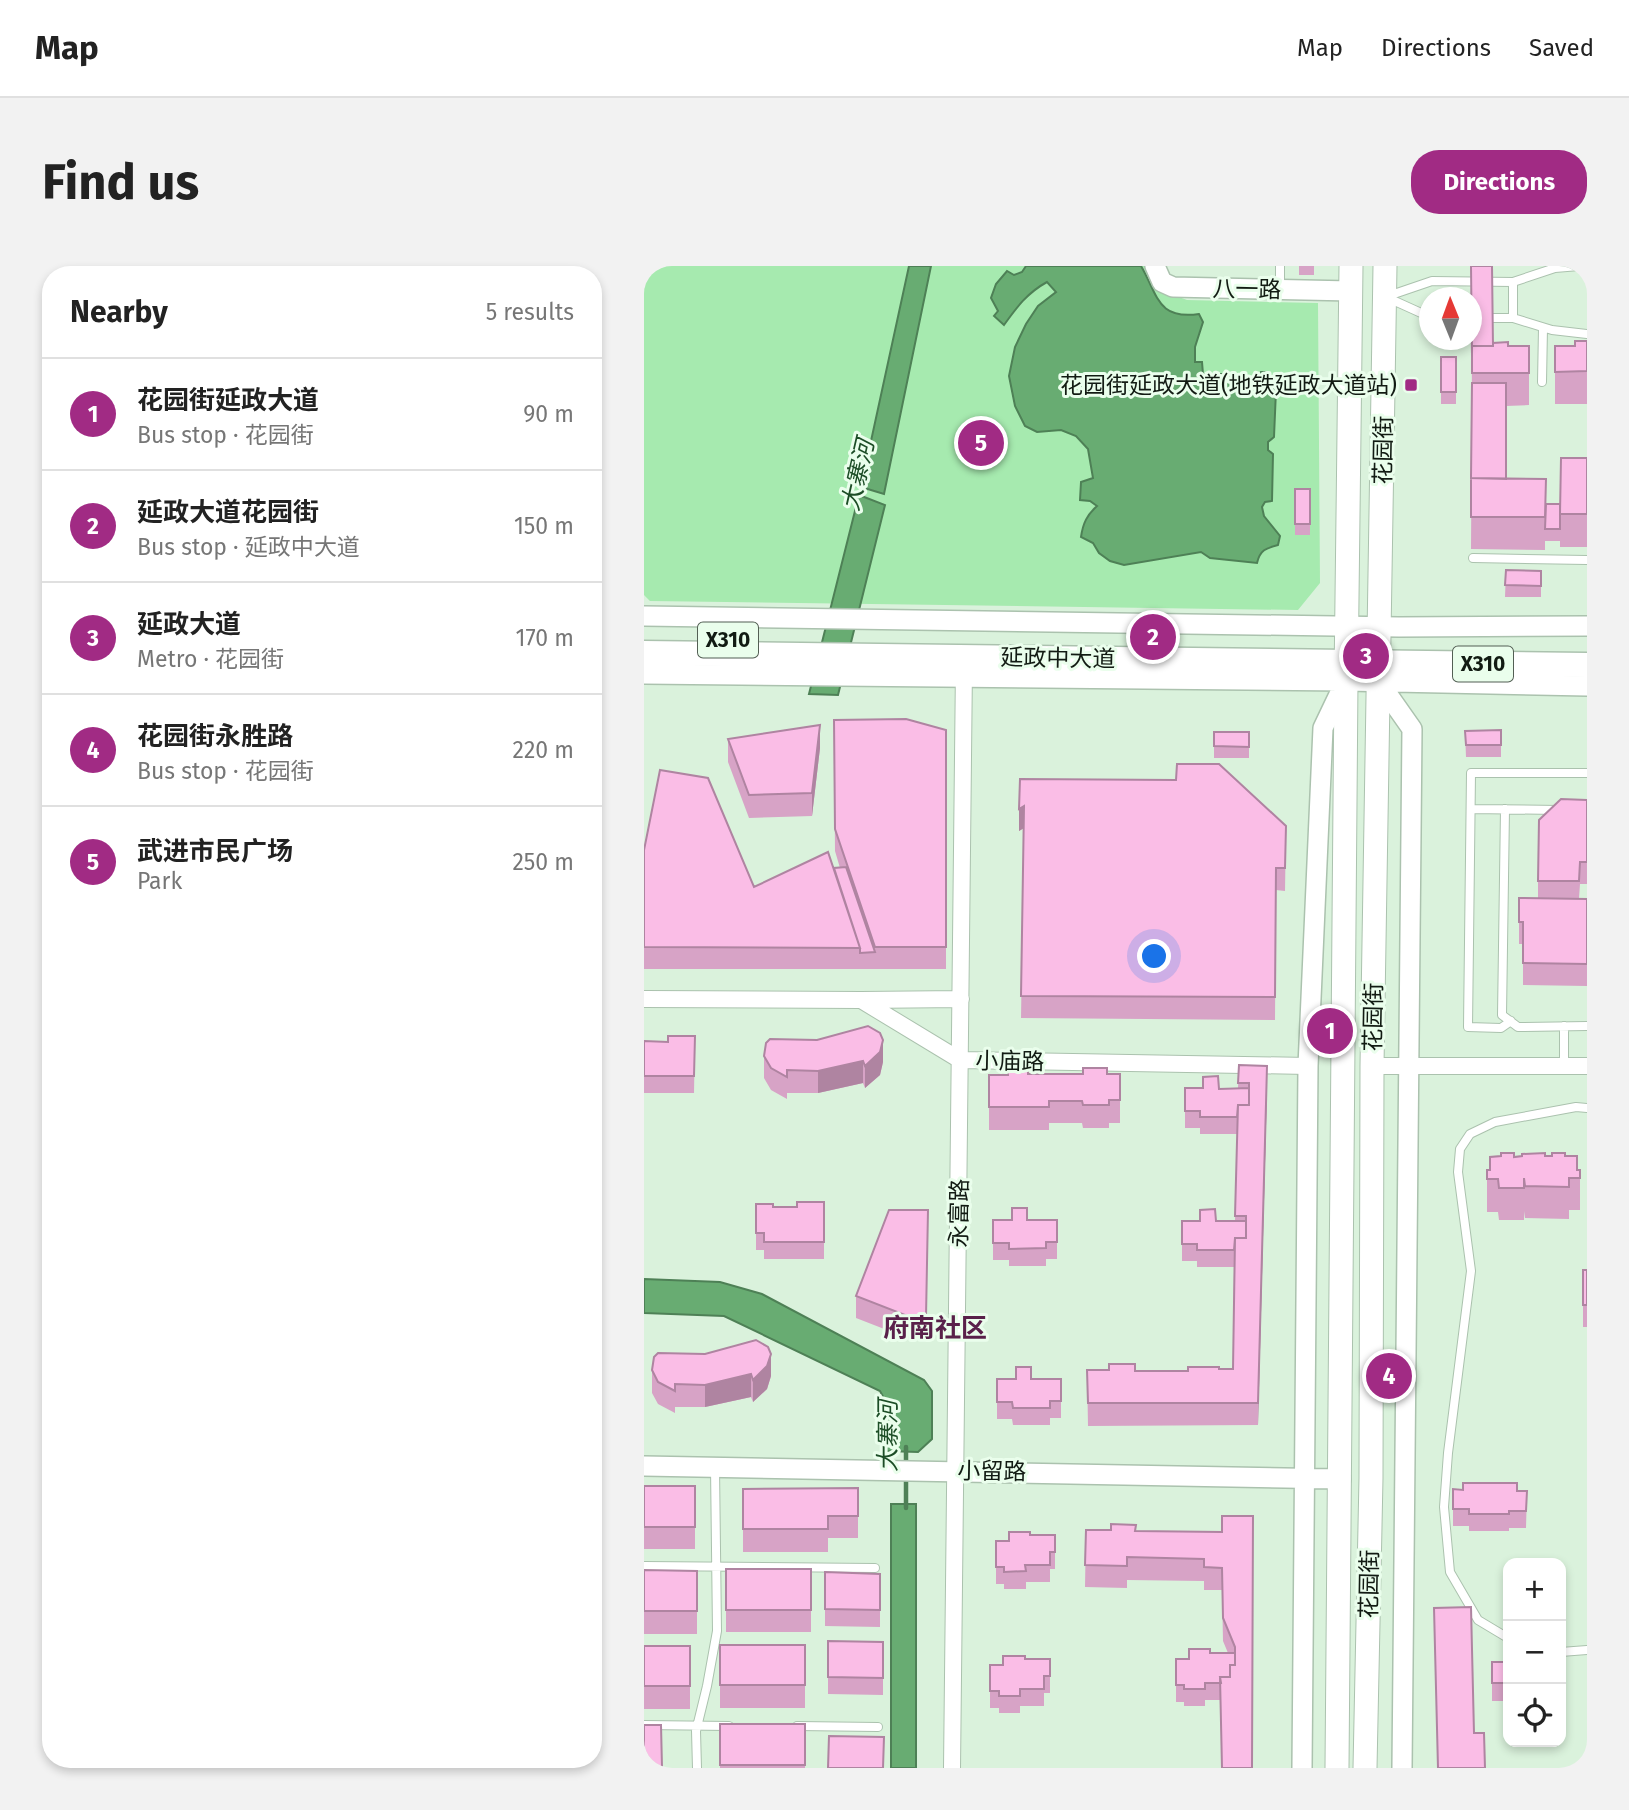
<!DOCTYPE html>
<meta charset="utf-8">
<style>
:root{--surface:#fff;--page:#f2f2f2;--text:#222;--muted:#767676;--line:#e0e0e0;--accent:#a12b84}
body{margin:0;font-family:"Fira Sans","Noto Sans SC",sans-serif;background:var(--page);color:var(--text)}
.controls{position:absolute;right:21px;bottom:21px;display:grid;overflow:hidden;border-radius:14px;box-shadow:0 4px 10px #0003}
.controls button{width:63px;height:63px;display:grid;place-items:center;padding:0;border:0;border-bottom:2px solid var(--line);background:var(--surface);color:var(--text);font:35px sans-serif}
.compass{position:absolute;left:775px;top:21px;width:63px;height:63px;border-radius:50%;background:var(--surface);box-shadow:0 4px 10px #0003;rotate:359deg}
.you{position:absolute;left:511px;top:691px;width:24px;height:24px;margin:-18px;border:5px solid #fff;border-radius:50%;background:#1a73e8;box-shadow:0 0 0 10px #1a73e833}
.badge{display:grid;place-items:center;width:46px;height:46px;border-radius:50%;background:var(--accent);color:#fff;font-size:23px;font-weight:700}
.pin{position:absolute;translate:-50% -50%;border:4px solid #fff;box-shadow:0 2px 7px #0006}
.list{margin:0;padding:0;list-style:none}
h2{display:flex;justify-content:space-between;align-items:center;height:91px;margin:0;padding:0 28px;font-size:30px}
h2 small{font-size:23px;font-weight:400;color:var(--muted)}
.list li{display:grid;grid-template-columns:46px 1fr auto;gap:21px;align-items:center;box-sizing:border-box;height:112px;padding:0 28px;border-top:2px solid var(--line)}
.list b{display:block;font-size:26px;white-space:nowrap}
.list p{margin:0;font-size:23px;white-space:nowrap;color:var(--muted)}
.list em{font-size:23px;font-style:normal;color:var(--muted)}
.icon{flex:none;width:38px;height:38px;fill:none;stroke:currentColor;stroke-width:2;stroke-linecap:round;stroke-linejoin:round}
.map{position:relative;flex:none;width:943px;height:1502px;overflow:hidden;border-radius:28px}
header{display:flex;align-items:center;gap:42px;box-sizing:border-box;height:98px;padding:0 35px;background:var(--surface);border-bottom:2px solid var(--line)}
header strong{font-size:33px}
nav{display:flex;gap:38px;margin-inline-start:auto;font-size:24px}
.intro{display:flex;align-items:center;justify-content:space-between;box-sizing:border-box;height:168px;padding:0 42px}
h1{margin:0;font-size:49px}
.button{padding:18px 32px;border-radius:28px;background:var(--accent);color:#fff;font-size:24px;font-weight:700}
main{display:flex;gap:42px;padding:0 42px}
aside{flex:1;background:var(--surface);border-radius:28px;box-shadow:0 4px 10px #0003}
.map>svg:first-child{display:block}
.green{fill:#a6eaaf}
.water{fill:#68ac72;stroke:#4e8056;stroke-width:2}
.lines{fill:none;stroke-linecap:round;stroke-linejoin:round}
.stream{stroke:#4e8056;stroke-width:4.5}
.service-casing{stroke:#abc2ae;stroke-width:10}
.minor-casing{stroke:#abc2ae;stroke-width:18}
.tertiary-casing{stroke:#abc2ae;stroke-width:22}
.secondary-casing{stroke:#abc2ae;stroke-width:25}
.primary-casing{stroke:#abc2ae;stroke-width:27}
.service{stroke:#fff;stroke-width:8}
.minor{stroke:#fff;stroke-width:16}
.tertiary{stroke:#fff;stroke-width:19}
.secondary{stroke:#fff;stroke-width:23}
.primary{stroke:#fff;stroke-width:24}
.wall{fill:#d7a3c6}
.shaded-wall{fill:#af84a1}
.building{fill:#fabde6;stroke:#af84a1;stroke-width:2}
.poi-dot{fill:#a12b84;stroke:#eafeec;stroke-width:2.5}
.labels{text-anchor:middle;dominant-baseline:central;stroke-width:6;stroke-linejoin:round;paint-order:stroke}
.shield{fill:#eafeec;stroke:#535f54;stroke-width:2}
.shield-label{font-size:21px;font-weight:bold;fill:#121b13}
.street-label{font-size:23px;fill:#121b13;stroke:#eafeec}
.poi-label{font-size:23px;fill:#121b13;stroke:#eafeec;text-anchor:end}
.water-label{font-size:24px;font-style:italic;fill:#1c4d26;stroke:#eafeec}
.quarter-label{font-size:26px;font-weight:bold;fill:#59204a;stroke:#eafeec}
</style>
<header>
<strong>Map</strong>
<nav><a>Map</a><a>Directions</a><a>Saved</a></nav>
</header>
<div class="intro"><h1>Find us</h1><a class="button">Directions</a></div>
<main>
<aside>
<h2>Nearby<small>5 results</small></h2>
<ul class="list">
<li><span class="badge">1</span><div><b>花园街延政大道</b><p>Bus stop · 花园街</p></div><em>90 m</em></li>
<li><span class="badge">2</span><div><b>延政大道花园街</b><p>Bus stop · 延政中大道</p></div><em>150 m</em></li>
<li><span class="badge">3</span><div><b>延政大道</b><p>Metro · 花园街</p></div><em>170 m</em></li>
<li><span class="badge">4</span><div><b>花园街永胜路</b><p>Bus stop · 花园街</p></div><em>220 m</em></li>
<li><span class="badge">5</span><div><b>武进市民广场</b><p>Park</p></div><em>250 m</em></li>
</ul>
</aside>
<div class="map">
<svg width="943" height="1502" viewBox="0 0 943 1502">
<rect width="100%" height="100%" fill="#daf2dc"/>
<path class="green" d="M 0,0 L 508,0 L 527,28 L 543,34 L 674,37 L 676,317 L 654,344 L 6,335 L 0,329 Z"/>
<path class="water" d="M 265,0 L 287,0 L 240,228 L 217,221 Z
M 382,0 L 497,0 C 514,29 513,54 555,48 L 559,56 L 551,81 L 551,96 L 558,96 L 559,108 L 583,108 L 583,111 L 593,111 L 600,117 L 610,117 L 616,112 L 617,106 L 624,106 L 623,113 L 632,124 L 630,171 L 624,176 L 624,184 L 629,188 L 628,235 L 621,236 L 618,241 L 620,250 L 636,270 L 634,279 C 622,282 616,284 613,297 L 566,292 L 557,286 L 480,299 L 466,295 L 455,287 L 449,277 L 437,271 C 439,257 443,249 453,240 L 446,235 L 436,234 L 437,216 L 449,212 L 444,183 L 432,170 L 417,164 L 393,166 L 381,160 L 371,140 L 365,110 L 371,81 L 382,58 L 394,40 L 412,26 L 403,16 C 383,27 373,41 360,59 L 350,50 L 354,45 L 347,32 L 352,18 L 363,5 L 370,9 L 378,6 Z
M 215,229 L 241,239 L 194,429 L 165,428 Z
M 0,1013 L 76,1016 L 118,1028 L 280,1114 L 288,1125 L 288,1173 L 274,1186 L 242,1185 L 242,1136 L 236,1125 L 80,1050 L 0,1047 Z
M 247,1238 L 272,1238 L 272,1502 L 247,1502 Z"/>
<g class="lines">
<path class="stream" d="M 262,1181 L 262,1200
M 262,1209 L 262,1242"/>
<g class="service-casing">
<path id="service" d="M 636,0 L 636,22
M 869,16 L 869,52 L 908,64 L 943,68
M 744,30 L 788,15 L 869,16 L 911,2 L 935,0
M 744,32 L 786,51
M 828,52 L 869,52
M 898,116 L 899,62
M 829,292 L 943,294
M 827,543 L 915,544
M 861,543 L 858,749 L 874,761 L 943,760
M 867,755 L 857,762 L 824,761 L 827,507 L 943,507
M 920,800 L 920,760
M 0,1300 L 231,1302
M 864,1372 L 834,1354 L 806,1306 L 800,1241 L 804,1187 L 827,1005 L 814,906 L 816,883 L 826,868 L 851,856 L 932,841 L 943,842
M 917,1386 L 943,1384
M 0,1459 L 85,1460
M 153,1460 L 234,1461
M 53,1502 L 52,1465 L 63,1420 L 73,1365 L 71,1201"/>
</g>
<g class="minor-casing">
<path id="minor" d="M 0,733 L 217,734 L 316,794 L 664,800
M 217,734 L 317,733
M 728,800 L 943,800
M 308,1502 L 320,400"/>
</g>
<g class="tertiary-casing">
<path id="tertiary" d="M 511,0 L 518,16 L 529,21 L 707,25
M 0,350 L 755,361 L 943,360
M 0,408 L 702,415 L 943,420
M 735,416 L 768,463 L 758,1502
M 0,1200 L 697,1213
M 658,1502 L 664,800 L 679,462 L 701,416"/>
</g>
<g class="secondary-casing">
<path id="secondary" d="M 693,1502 L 702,415 L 707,0
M 721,1502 L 727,1212 L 728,800 L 741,0"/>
</g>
<g class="primary-casing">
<path id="primary" d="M 0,387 L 943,399"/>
</g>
<use href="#service" class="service"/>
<use href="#minor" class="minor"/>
<use href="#tertiary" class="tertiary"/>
<use href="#secondary" class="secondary"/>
<use href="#primary" class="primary"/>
</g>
<path class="wall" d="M 655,0 L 670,0 L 670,9 L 655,9 Z
M 827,0 L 849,80 L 885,80 L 885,139 L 862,140 L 862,213 L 902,245 L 916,238 L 943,192 L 943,281 L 916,281 L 916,275 L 901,275 L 901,284 L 827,283 L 828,132 Z
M 943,75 L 943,138 L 911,138 L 911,80 L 931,80 Z
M 797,91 L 812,91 L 812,138 L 797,138 Z
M 651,223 L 666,223 L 666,269 L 651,269 Z
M 862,304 L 897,305 L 897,331 L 861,331 Z
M 190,454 L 302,464 L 302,703 L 0,703 L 0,584 L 110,621 L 190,602 L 196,602 L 191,585 Z
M 857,464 L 857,491 L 822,491 L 821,465 Z
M 570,466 L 605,466 L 605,492 L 570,492 Z
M 84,473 L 176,482 L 168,550 L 105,552 L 84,496 Z
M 376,513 L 642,560 L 641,625 L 632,624 L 631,754 L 377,752 L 380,562 L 375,565 Z
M 943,534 L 943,618 L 936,618 L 935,632 L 943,633 L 943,720 L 879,719 L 879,678 L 875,678 L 875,632 L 894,632 L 894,615 Z
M 51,770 L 50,827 L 0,827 L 0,775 L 24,776 Z
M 120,790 L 239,796 L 236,809 L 221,822 L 219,817 L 174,827 L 143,827 L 143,833 L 127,824 L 120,812 Z
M 595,799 L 623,822 L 614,1159 L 444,1160 L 443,1104 L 544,1105 L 589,1103 L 590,1001 L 553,1001 L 553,995 L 538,995 L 538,955 L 591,955 L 593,868 L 556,868 L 556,862 L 541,862 L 541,822 L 594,822 Z
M 384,808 L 476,808 L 476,857 L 465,857 L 465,862 L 439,862 L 438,857 L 405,857 L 405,864 L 345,864 L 345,809 Z
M 921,890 L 933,904 L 936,904 L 936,944 L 925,944 L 925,953 L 881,952 L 880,945 L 880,954 L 855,954 L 854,946 L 843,946 L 843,904 L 846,904 L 870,891 Z
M 180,936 L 180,993 L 120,993 L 120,984 L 112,984 L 112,938 L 129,941 L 153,941 Z
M 284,944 L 282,1073 L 266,1073 L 212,1052 L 212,1030 Z
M 349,954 L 413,954 L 413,993 L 402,993 L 402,1000 L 365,1000 L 365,994 L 349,994 Z
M 939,1004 L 943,1004 L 943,1061 L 939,1061 Z
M 8,1104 L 127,1110 L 123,1123 L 109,1136 L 107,1131 L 61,1141 L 31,1141 L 31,1147 L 14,1138 L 8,1127 Z
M 353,1113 L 417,1113 L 417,1152 L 406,1152 L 406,1159 L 369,1159 L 368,1153 L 353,1153 Z
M 0,1220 L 51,1220 L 51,1283 L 0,1283 Z
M 214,1222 L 214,1272 L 184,1272 L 184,1286 L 99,1286 L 99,1223 Z
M 809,1223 L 883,1225 L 882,1262 L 865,1262 L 865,1265 L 825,1265 L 825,1260 L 809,1260 Z
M 609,1250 L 578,1502 L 576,1434 L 561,1434 L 561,1440 L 540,1440 L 540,1436 L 532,1436 L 532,1393 L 545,1393 L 566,1387 L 584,1387 L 579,1375 L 578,1324 L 560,1324 L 560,1315 L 483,1314 L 483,1322 L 441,1321 L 442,1264 L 578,1266 Z
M 386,1269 L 411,1269 L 411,1303 L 406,1303 L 406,1316 L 382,1316 L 382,1323 L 360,1323 L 360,1318 L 352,1318 L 352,1275 L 365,1275 Z
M 82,1303 L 167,1303 L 167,1366 L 82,1366 Z
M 0,1304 L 53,1305 L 53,1368 L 0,1368 Z
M 181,1306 L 236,1308 L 236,1361 L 181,1360 Z
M 239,1376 L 239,1429 L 184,1428 L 184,1411 Z
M 76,1379 L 161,1379 L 161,1442 L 76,1442 Z
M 0,1380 L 46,1380 L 46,1443 L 0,1443 Z
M 864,1389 L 864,1445 L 862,1445 L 862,1435 L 848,1435 L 848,1396 L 862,1396 Z
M 381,1393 L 406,1393 L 406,1427 L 400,1427 L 400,1440 L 376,1440 L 376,1447 L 355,1447 L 355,1442 L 346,1442 L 346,1399 L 359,1399 Z
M 76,1458 L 161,1458 L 161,1502 L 76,1502 Z"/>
<path class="shaded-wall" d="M 176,459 L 176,482 L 168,550 L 168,527 Z
M 380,540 L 380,562 L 375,565 L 375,543 Z
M 239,774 L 239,796 L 236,809 L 221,822 L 221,800 Z
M 219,795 L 219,817 L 174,827 L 174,805 Z
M 623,800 L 623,822 L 614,1159 L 614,1137 Z
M 127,1088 L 127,1110 L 123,1123 L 109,1136 L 109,1114 Z
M 107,1108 L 107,1131 L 61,1141 L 61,1119 Z"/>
<path class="building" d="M 827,0 L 848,0 L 849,80 L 828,80 L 828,90 Z
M 931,75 L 943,75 L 943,105 L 911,106 L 911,80 L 931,80 Z
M 864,76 L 864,80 L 885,80 L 885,107 L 828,107 L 828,80 L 849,80 L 849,77 Z
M 797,91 L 812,91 L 812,126 L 797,126 Z
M 828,117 L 862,117 L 862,213 L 827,212 Z
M 917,192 L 943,192 L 943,248 L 916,248 Z
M 827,212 L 902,213 L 901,251 L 827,251 Z
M 651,223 L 666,223 L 666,258 L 651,258 Z
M 902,238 L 916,238 L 916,263 L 901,263 Z
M 862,304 L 897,305 L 897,320 L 861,319 Z
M 262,453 L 302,464 L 302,681 L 231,681 L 191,563 L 190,454 Z
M 176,459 L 168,527 L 105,529 L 84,473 Z
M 857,464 L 857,479 L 822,479 L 821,465 Z
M 570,466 L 605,466 L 605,481 L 570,480 Z
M 533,498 L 575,498 L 642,560 L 641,602 L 632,602 L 631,731 L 377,730 L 380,540 L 375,543 L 376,513 L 532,514 Z
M 16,504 L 64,512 L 110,621 L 184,586 L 216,682 L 0,681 L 0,584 Z
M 917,533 L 943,534 L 943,596 L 936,596 L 935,615 L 894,615 L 895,554 Z
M 202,601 L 231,686 L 216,687 L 216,682 L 190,602 Z
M 875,632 L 943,633 L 943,698 L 879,697 L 879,656 L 875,656 Z
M 224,760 L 236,767 L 239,774 L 236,786 L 221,800 L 219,795 L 174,805 L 143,804 L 143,811 L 127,802 L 120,790 L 122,777 L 126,773 L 173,774 Z
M 24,770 L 51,770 L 50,810 L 0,810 L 0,775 L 24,776 Z
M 595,799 L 623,800 L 614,1137 L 444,1137 L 443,1104 L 465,1104 L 465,1098 L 491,1098 L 491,1105 L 544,1105 L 544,1101 L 575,1101 L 575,1103 L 589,1103 L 591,972 L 602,972 L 602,950 L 591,950 L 594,839 L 605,839 L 605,817 L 594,817 Z
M 439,802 L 463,802 L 463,808 L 476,808 L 476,834 L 465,834 L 465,839 L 439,839 L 438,835 L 405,835 L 405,841 L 345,841 L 345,809 L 364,809 L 364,803 L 384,803 L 384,808 L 439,808 Z
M 574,810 L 575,823 L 605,822 L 605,839 L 594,839 L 593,851 L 556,851 L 556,845 L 541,845 L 541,822 L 559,822 L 559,811 Z
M 857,887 L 870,887 L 870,891 L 878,890 L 878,888 L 901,887 L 901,890 L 908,890 L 908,887 L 921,887 L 921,890 L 933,890 L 933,904 L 936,904 L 936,912 L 925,912 L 925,921 L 881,920 L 880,912 L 880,922 L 855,922 L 854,913 L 843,913 L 843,904 L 846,904 L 846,891 L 857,890 Z
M 153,936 L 180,936 L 180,976 L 120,976 L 120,967 L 112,967 L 112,938 L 129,938 L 129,941 L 153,941 Z
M 368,942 L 383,942 L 383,954 L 413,954 L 413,976 L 402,976 L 402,982 L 365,983 L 365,977 L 349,977 L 349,954 L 368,954 Z
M 571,943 L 572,955 L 602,955 L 602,972 L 591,972 L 590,984 L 553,984 L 553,978 L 538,978 L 538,955 L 556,955 L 556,944 Z
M 245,944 L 284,944 L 282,1051 L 266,1051 L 212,1030 Z
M 939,1004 L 943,1004 L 943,1039 L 939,1039 Z
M 112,1074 L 124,1081 L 127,1088 L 123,1100 L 109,1114 L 107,1108 L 61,1119 L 31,1118 L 31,1125 L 14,1116 L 8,1104 L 10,1091 L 14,1087 L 61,1088 Z
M 372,1101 L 387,1101 L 387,1113 L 417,1113 L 417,1135 L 406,1135 L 406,1142 L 369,1142 L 368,1136 L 353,1136 L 353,1113 L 372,1113 Z
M 819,1217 L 873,1217 L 873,1225 L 883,1225 L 882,1245 L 865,1245 L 865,1248 L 825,1248 L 825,1243 L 809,1243 L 809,1223 L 819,1224 Z
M 0,1220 L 51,1220 L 51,1261 L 0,1261 Z
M 214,1222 L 214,1250 L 184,1250 L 184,1263 L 99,1263 L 99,1223 Z
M 578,1250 L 609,1250 L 608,1502 L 578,1502 L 576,1411 L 586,1411 L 586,1399 L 591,1399 L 591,1381 L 579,1352 L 578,1302 L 560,1301 L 560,1293 L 483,1291 L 483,1300 L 441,1299 L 442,1264 L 467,1264 L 467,1258 L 492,1259 L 491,1265 L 578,1266 Z
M 365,1266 L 386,1266 L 386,1269 L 411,1269 L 411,1286 L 406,1286 L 406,1299 L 381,1299 L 382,1305 L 360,1306 L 360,1301 L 352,1301 L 352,1275 L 365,1275 Z
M 82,1303 L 167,1303 L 167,1344 L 82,1344 Z
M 0,1304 L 53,1305 L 53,1345 L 0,1345 Z
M 181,1306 L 236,1308 L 236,1344 L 181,1343 Z
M 827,1341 L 830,1467 L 840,1467 L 841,1502 L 794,1502 L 790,1342 Z
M 184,1375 L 239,1376 L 239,1412 L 184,1411 Z
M 76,1379 L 161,1379 L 161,1419 L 76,1419 Z
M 0,1380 L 46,1380 L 46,1420 L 0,1420 Z
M 545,1383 L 566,1383 L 566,1387 L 591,1387 L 591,1399 L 586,1399 L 586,1411 L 576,1411 L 577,1417 L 561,1417 L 561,1423 L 540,1423 L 540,1419 L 532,1419 L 532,1393 L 545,1393 Z
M 862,1389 L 864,1389 L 864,1428 L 862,1428 L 862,1417 L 848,1417 L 848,1396 L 862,1396 Z
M 359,1390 L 381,1390 L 381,1393 L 406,1393 L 406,1410 L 400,1410 L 400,1423 L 376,1423 L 376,1430 L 355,1430 L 355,1425 L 346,1425 L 346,1399 L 359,1399 Z
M 76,1458 L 161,1458 L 161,1499 L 76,1499 Z
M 0,1459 L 17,1459 L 18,1501 L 0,1501 Z
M 185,1470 L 240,1471 L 239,1502 L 184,1502 Z"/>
<rect class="poi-dot" x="760" y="112" width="14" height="14" rx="3.5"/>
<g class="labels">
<g class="shield">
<rect x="54" y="356.5" width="60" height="35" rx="5"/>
<rect x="809" y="380.5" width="60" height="35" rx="5"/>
</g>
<g class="shield-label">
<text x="84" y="374">X310</text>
<text x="839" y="398">X310</text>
</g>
<g class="street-label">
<text transform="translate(603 23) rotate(1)">八一路</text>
<text transform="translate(739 184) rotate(-89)">花园街</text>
<text transform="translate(414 392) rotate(1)">延政中大道</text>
<text transform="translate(729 751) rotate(-89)">花园街</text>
<text transform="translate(366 795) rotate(1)">小庙路</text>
<text transform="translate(315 947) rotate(-89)">永富路</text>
<text transform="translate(348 1205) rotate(1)">小留路</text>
<text transform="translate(725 1318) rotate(-89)">花园街</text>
</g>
<g class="poi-label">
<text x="753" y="119">花园街延政大道(地铁延政大道站)</text>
</g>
<g class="water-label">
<text transform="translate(214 209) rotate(-77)">大寨河</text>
<text transform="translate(244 1170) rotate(-90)">大寨河</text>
</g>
<g class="quarter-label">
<text x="291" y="1062">府南社区</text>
</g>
</g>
</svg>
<div class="controls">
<button>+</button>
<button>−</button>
<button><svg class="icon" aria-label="locate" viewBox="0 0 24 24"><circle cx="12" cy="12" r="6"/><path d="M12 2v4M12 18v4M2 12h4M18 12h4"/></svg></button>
</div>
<svg class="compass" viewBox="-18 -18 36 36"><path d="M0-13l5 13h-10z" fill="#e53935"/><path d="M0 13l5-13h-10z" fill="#767676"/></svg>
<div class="you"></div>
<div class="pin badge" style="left:686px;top:765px">1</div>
<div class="pin badge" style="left:509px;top:371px">2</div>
<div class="pin badge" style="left:722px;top:390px">3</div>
<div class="pin badge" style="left:745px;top:1110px">4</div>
<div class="pin badge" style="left:337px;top:177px">5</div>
</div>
</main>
